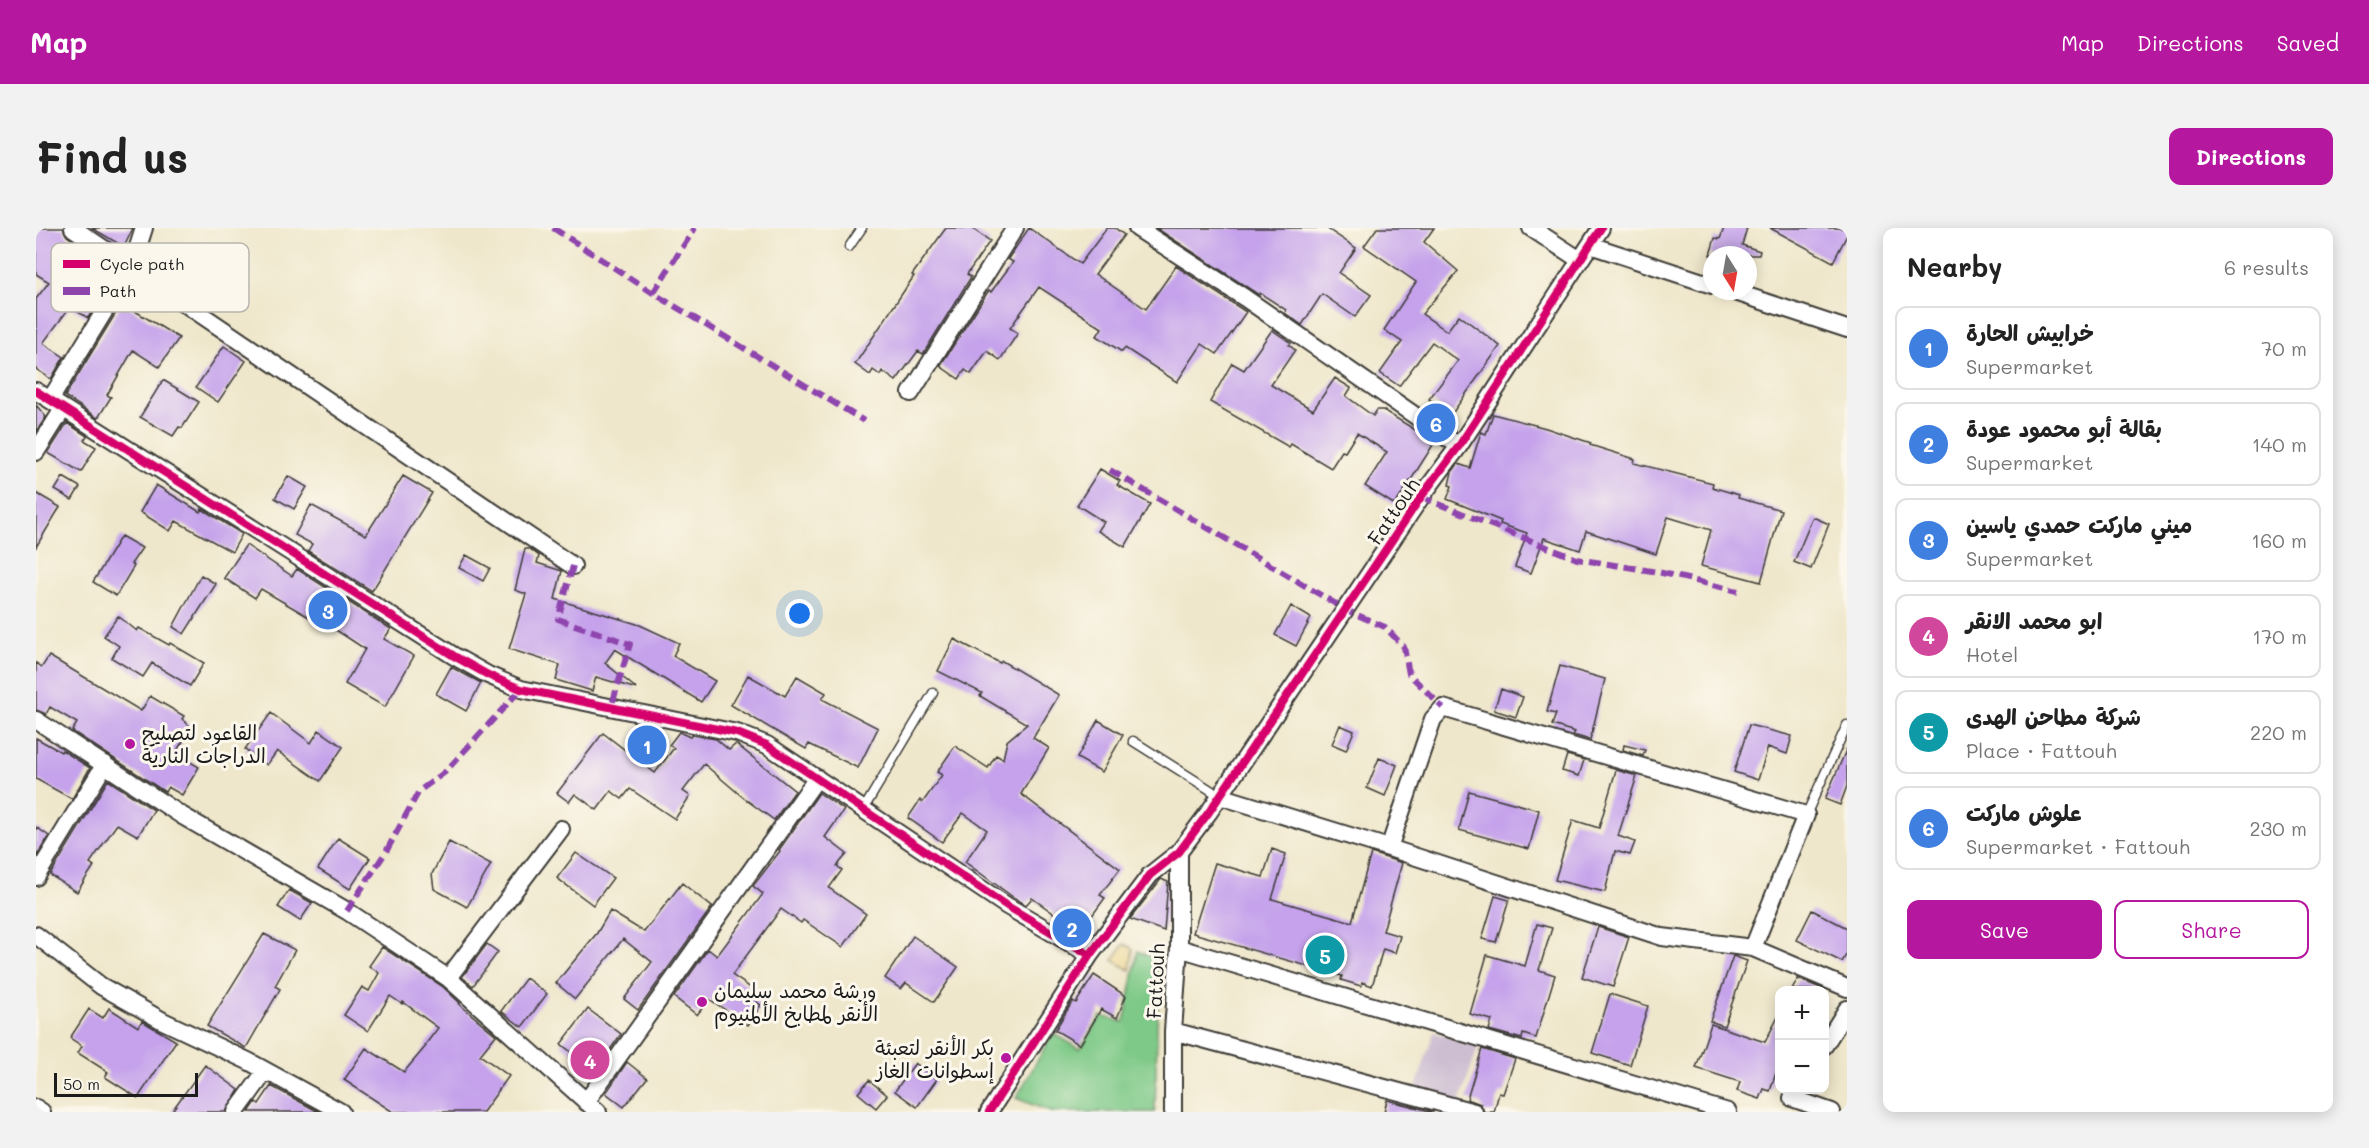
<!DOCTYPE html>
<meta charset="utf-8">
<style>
:root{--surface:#fff;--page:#f2f2f2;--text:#222;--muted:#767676;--line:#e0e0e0;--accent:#b5179e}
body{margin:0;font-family:Mali,"Playpen Sans Arabic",sans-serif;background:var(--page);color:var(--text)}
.controls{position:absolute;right:18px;bottom:18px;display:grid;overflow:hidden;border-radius:12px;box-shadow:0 3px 15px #0003}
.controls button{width:54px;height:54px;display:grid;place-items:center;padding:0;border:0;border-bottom:2px solid var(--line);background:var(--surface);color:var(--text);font:30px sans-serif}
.compass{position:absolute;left:1667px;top:18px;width:54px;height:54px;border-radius:50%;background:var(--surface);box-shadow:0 3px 15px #0003;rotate:169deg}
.scale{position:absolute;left:18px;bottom:15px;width:144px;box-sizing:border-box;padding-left:6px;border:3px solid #1c1c1c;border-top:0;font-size:16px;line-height:21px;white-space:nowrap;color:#1c1c1c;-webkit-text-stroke:4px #fbf7ec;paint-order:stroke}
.you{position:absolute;left:764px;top:386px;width:21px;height:21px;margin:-15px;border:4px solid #fff;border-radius:50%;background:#1a73e8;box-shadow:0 0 0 9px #1a73e833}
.badge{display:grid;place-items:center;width:39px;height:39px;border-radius:50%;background:var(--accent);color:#fff;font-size:20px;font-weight:700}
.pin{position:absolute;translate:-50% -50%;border:3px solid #fff;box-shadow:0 2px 6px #0006}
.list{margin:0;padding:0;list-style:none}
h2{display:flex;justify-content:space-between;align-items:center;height:78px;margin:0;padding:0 24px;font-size:26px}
h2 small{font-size:20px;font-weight:400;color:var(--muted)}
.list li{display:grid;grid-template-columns:39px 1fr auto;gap:18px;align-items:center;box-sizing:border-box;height:84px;margin:0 12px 12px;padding:0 12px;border:2px solid var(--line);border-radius:12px}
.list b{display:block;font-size:22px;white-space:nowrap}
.list p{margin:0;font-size:20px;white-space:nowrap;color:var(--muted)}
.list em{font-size:20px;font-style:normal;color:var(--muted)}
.actions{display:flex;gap:12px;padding:18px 24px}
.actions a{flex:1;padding:14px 0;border:2px solid var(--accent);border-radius:12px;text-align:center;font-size:21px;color:var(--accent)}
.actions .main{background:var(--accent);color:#fff}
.map{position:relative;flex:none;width:1811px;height:884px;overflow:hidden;border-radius:12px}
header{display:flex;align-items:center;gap:36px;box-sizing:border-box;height:84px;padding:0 30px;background:var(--accent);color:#fff}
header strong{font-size:28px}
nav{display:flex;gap:33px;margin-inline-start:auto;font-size:21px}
.intro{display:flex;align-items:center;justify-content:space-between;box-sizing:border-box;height:144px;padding:0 36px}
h1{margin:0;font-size:42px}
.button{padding:15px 27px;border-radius:12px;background:var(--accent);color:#fff;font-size:21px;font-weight:700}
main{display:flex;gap:36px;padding:0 36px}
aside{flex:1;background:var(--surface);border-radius:12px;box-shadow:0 3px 15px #0003}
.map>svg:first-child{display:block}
.industrial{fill:#cdbed2}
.green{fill:#7ec987;stroke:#4d7252;stroke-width:1.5}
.sand{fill:#eeda9e;stroke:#857b5d;stroke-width:1.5}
.building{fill:#c5a2eb}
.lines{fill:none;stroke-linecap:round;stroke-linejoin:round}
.service-casing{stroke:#3c3a36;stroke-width:11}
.minor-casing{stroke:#3c3a36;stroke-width:20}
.service{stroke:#fff;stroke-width:8}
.minor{stroke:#fff;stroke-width:16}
.quiet{stroke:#8e44ad;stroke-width:6;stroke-dasharray:12 6;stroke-linecap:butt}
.cycleway-casing{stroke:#fbf7ec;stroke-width:11}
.cycleway{stroke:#d6006c;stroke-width:8}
.poi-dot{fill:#b5179e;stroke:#fbf7ec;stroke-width:2}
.labels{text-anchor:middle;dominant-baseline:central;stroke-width:6;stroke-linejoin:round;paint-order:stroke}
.street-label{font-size:20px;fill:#1c1c1c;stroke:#fbf7ec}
.poi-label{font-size:20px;fill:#1c1c1c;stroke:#fbf7ec;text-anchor:start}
.key{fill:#fbf7ec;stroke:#b8b5ae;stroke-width:1.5}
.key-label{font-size:16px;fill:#1c1c1c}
</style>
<header>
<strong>Map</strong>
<nav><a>Map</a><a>Directions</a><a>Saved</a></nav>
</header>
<div class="intro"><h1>Find us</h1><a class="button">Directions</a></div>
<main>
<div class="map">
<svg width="1811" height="884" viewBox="0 0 1811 884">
<rect width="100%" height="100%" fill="#fbf7ec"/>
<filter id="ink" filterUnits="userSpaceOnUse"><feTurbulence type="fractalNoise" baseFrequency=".0167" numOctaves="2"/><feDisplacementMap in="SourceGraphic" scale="12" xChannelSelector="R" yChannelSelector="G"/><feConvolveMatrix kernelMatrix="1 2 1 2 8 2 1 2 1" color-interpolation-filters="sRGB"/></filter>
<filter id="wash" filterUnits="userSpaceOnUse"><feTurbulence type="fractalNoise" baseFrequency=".008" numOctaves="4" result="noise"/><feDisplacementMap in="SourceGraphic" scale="24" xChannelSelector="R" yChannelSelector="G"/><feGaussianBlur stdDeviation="1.35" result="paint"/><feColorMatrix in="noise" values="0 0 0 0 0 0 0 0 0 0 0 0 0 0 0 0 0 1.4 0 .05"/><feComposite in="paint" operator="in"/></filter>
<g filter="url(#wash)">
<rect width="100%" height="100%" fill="#efe7cb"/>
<path class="industrial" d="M 1398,804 L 1442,819 L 1423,876 L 1379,862 Z"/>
<path class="green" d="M 1102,723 L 1123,733 L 1119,884 L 1015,884 L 980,870 L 1017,805 L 1044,821 L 1065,788 L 1088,794 Z"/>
<path class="sand" d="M 1088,716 L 1097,721 L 1094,742 L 1077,732 Z"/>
<g id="blocks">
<path class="building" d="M 0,0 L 27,0 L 31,8 L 47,19 L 36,36 L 59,50 L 63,59 L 61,75 L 52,90 L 34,79 L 7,115 L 28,129 L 15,151 L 0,141 L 0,71 L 13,54 L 0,46 Z
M 56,0 L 97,0 L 88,19 Z
M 910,0 L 935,0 L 954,13 L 931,46 L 935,49 L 887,126 L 882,123 L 860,153 L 846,143 L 844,147 L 837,142 L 834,147 L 819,136 L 878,48 L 876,47 Z
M 993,0 L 1044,36 L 1071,0 L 1079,0 L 1088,7 L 1059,46 L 1110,81 L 1140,38 L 1210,84 L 1181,126 L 1166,116 L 1141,154 L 1089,120 L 1086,124 L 1061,108 L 1066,100 L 1003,59 L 974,100 L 982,105 L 964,132 L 951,123 L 935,146 L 929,142 L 923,151 L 904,138 L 953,62 L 955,64 L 977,34 L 972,31 Z
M 1120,0 L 1290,0 L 1320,20 L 1303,45 L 1335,67 L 1319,89 L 1286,66 L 1266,97 L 1249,85 L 1250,82 L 1224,65 L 1223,67 Z
M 1341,0 L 1398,0 L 1388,14 L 1422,43 L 1386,86 L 1411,103 L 1423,87 L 1464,118 L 1415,187 L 1393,171 L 1422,133 L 1396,114 L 1363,158 L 1344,145 L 1366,114 L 1348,102 L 1380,54 L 1328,18 Z
M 1688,0 L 1711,0 L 1706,17 L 1724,23 L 1723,27 L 1674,27 L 1679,10 L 1684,11 Z
M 1734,0 L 1811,0 L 1811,7 L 1797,34 Z
M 86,75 L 143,110 L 123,139 L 97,122 L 71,167 L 75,169 L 62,190 L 29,168 Z
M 1236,102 L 1255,115 L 1253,117 L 1259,122 L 1235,157 L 1277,182 L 1299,150 L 1315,160 L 1310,168 L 1337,188 L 1341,182 L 1347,182 L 1394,211 L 1392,214 L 1397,217 L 1359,277 L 1329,258 L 1351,224 L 1321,205 L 1309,224 L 1306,223 L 1295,240 L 1255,216 L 1253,219 L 1174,174 L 1196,135 L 1208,142 Z
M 188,118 L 210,133 L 182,174 L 160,159 Z
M 127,152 L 163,174 L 146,200 L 143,199 L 137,208 L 104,189 Z
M 0,177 L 10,189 L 0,204 Z
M 1457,186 L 1510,200 L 1555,215 L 1554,217 L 1599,231 L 1598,235 L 1677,255 L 1676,259 L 1703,267 L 1702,270 L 1745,282 L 1725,354 L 1665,338 L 1675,302 L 1632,289 L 1620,326 L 1550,303 L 1544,322 L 1508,310 L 1495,345 L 1479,339 L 1491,305 L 1464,296 L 1465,293 L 1411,271 L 1416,258 L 1413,257 L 1416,244 L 1422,236 L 1434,240 L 1445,204 L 1450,206 Z
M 31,195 L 51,208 L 48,212 L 60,219 L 45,244 L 12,225 Z
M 1064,241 L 1084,253 L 1081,257 L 1114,276 L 1089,319 L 1062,303 L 1068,294 L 1041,277 Z
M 252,248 L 271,259 L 258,281 L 239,270 Z
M 367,248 L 396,265 L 336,363 L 272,323 L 276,316 L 259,307 L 275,277 L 330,307 Z
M 27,249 L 44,259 L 36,272 L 19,262 Z
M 120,257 L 164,284 L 166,281 L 206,306 L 196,324 L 140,293 L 134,303 L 104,284 Z
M 0,265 L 24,279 L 0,319 Z
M 1777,289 L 1793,296 L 1775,341 L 1758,334 Z
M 85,308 L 106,320 L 95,336 L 98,338 L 80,368 L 57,354 Z
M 210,317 L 256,348 L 261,341 L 355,401 L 348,411 L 378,428 L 349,479 L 309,456 L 329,421 L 297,400 L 295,402 L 225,361 L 219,370 L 188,350 Z
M 489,321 L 494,321 L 503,328 L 501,335 L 526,343 L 519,371 L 604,397 L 643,415 L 637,428 L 679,453 L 665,474 L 579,421 L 569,435 L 601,461 L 560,449 L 556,463 L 520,452 L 524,437 L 473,421 L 490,366 L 479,362 Z
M 430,327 L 454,340 L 447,353 L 423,340 Z
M 165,347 L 180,356 L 148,406 L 137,399 Z
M 1255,378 L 1275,390 L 1260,418 L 1239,407 Z
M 82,388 L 101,403 L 103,400 L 133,417 L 134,415 L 168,435 L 154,458 L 116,435 L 107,449 L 76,430 L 83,418 L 68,408 Z
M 918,411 L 964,435 L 966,433 L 1023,467 L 997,510 L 1013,520 L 985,566 L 1084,641 L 1064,667 L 1069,670 L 1044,704 L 996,670 L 990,677 L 977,669 L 929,634 L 951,602 L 927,585 L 906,614 L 872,590 L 884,572 L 887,574 L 906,547 L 901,544 L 919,518 L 952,540 L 960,527 L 967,531 L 971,513 L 991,496 L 944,468 L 946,465 L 902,443 Z
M 13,428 L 105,483 L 114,468 L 148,488 L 146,491 L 156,500 L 139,525 L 163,539 L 146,567 L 132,559 L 129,564 L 36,503 L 41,495 L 14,479 L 10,486 L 0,482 L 0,435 L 6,439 Z
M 1524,438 L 1569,451 L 1554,512 L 1537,507 L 1539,504 L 1516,497 L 1520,486 L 1511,484 Z
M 415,439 L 445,455 L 430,483 L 400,466 Z
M 712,447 L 749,468 L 761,448 L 790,465 L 786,471 L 842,500 L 822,540 L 773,516 L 770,521 L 695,477 Z
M 1465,461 L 1487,469 L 1480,489 L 1458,482 Z
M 235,485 L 275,515 L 283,502 L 307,519 L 284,553 L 241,523 L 231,537 L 209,521 Z
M 1062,492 L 1087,507 L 1066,544 L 1041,530 Z
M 1304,497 L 1318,503 L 1310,522 L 1296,516 Z
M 1713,497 L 1756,508 L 1751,526 L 1732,519 L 1722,552 L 1698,544 Z
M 643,504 L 654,509 L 656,507 L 680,511 L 693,522 L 700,516 L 759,563 L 738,592 L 709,571 L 668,536 L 647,563 L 654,568 L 639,591 L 594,561 L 586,571 L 575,563 L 561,582 L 539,566 L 533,574 L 521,565 L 567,505 L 619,545 L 638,520 L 633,517 Z
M 0,510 L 25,524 L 26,522 L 54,540 L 36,571 L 0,551 Z
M 1588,517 L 1609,522 L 1607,528 L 1587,522 Z
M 1811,520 L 1811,558 L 1804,577 L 1789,571 Z
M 1531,527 L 1548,532 L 1543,548 L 1526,543 Z
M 1343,530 L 1361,537 L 1349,568 L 1331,560 Z
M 1580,542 L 1601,548 L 1582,608 L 1599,614 L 1594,627 L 1579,623 L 1569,664 L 1519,652 L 1537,592 L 1563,600 Z
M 72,552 L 118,582 L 102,608 L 81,596 L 54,635 L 58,638 L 41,664 L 14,647 Z
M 1433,563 L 1503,582 L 1493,621 L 1423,602 Z
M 783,565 L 808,582 L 789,609 L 811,626 L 801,638 L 806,642 L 793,660 L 830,686 L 807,719 L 767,692 L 765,695 L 745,681 L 696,747 L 725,767 L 720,774 L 725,777 L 712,797 L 673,771 L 661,787 L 638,769 L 672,721 L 681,728 L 727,666 L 717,658 L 744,623 L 743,622 Z
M 0,599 L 13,608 L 0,629 Z
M 302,610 L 334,630 L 314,661 L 282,641 Z
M 413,614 L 455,636 L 431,679 L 398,661 L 396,646 Z
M 1236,621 L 1250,626 L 1236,671 L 1316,694 L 1335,625 L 1366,635 L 1347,703 L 1364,708 L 1359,725 L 1347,721 L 1336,758 L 1326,754 L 1325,758 L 1305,752 L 1306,748 L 1157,705 L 1179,635 L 1227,649 Z
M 540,625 L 577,650 L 557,677 L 521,650 Z
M 1125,651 L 1132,654 L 1128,703 L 1094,691 Z
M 646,655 L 676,679 L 602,782 L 588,771 L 616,734 L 587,711 L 539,771 L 520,755 L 561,705 L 574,683 L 608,704 Z
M 253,662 L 276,675 L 264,693 L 242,679 Z
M 1459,668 L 1473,672 L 1460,714 L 1446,711 Z
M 1776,682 L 1811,700 L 1811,725 L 1806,734 L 1761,712 Z
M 1501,696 L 1516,700 L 1503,742 L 1519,747 L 1500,810 L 1487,806 L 1486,811 L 1453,802 L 1456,792 L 1434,786 L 1451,727 L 1489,738 Z
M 1562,699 L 1593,709 L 1577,759 L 1546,749 Z
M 228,706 L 259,722 L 239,758 L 244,761 L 210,820 L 171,798 Z
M 877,708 L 922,739 L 898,774 L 870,755 L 865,761 L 849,750 Z
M 451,716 L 462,724 L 437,758 L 426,749 Z
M 346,719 L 406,758 L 424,775 L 423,776 L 460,807 L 444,827 L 473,848 L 447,884 L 357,884 L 308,852 L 330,820 L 368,844 L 390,818 L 389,817 L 402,800 L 367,774 L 366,776 L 354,768 L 332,803 L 308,787 L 326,759 L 333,763 L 343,745 L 333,738 Z
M 1697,728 L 1711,733 L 1688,798 L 1674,793 Z
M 1058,747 L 1090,768 L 1081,790 L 1065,781 L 1044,817 L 1019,802 L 1037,773 L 1040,775 Z
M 490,750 L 511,766 L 486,799 L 465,783 Z
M 1762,751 L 1790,762 L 1756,762 Z
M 1574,766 L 1612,778 L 1594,837 L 1556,825 Z
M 73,780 L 102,799 L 106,793 L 140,813 L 102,870 L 69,849 L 72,844 L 42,825 L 46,818 L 34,810 L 53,781 L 67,790 Z
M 552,781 L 585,806 L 564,836 L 552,827 L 547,833 L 525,816 Z
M 1743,787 L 1743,836 L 1734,863 L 1728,861 L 1724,871 L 1701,863 L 1704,854 L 1660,840 L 1675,796 L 1729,814 Z
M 1446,821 L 1479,831 L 1467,866 L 1463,865 L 1458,884 L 1448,884 L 1445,876 L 1431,871 Z
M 591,834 L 611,850 L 588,879 L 570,865 Z
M 879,835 L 901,851 L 881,879 L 859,863 Z
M 169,837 L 203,862 L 190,884 L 135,884 Z
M 833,852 L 851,867 L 840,880 L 822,865 Z
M 235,858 L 283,884 L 213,884 L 220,874 L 223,876 Z
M 1351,872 L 1398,884 L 1348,884 Z"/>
</g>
</g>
<g filter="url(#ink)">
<use href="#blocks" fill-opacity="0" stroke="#3c3a36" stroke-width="1.5"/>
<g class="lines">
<g class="service-casing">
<path id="service" d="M 813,19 L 826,0
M 1097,513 L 1184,568
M 827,582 L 897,465
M 1770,587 L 1811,497"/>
</g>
<g class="minor-casing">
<path id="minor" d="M 37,0 L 537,338
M 1101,0 L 1209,70 L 1423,218
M 1495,0 L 1544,32
M 1554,17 L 1676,57
M 1696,63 L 1811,101
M 0,163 L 418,428 L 452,447 L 485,461 L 701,505 L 731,517 L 971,678 L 1054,727
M 875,165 L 979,0
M 14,172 L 96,38 L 108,0
M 0,224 L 27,181
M 0,492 L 145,587 L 311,683 L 412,750 L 562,884
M 1184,568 L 1353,620 L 1626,709 L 1717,720 L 1811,760
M 1353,620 L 1397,491 L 1407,480 L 1770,587 L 1717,720
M 0,649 L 69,536
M 0,707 L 65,758 L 127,793 L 212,833 L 305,884
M 1143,720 L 1692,884
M 412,750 L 525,601
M 1137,803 L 1438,884
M 1788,818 L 1811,781
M 1756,870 L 1796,884
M 550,874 L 781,550
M 0,880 L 6,884
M 200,884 L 229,844
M 953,884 L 1054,727 L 1114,647 L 1143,624 L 1173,584 L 1385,269 L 1423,218 L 1565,0
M 1137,884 L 1137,803 L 1143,720 L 1143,624"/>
</g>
<use href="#service" class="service"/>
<use href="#minor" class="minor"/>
<path class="quiet" d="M 517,0 L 617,65 L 828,193
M 617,65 L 659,0
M 1074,242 L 1310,382 L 1349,399 L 1368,419 L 1373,446 L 1407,480
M 1385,269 L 1541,331 L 1622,344 L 1702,363
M 537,338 L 522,391 L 594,416 L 575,480
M 311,683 L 351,622 L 383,563 L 409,544 L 485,461"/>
<g class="cycleway-casing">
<path id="cycleway" d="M 0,163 L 418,428 L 452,447 L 485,461 L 701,505 L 731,517 L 971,678 L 1054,727
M 953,884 L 1054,727 L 1114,647 L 1143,624 L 1173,584 L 1385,269 L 1423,218 L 1565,0"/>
</g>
<use href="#cycleway" class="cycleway"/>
</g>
</g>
<g class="poi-dot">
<circle cx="94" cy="516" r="6"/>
<circle cx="666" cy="774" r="6"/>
<circle cx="970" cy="830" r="6"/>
</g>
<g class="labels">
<g class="street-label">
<text transform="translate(1357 283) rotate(-56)">Fattouh</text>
<text transform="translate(1119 753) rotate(-87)">Fattouh</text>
</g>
<g class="poi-label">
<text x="106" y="504">القاعود لتصليح<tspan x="106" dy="23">الدراجات النارية</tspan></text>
<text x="678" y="762">ورشة محمد سليمان<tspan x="678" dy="23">الأنقر لمطابخ الألمنيوم</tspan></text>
<text x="958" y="819" text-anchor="end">بكر الأنقر لتعبئة<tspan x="958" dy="23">إسطوانات الغاز</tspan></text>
</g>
</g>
<rect x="15" y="15" width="198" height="69" rx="9" class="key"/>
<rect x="27" y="32" width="27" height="8" fill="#d6006c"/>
<rect x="27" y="59" width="27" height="8" fill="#8e44ad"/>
<g class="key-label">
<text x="64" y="42">Cycle path</text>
<text x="64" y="69">Path</text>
</g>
</svg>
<div class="controls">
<button>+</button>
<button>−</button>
</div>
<svg class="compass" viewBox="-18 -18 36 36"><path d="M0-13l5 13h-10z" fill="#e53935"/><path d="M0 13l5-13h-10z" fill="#767676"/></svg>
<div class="scale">50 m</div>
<div class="you"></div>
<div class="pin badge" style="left:611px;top:517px;background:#3f7fe0">1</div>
<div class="pin badge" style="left:1036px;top:700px;background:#3f7fe0">2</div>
<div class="pin badge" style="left:292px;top:382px;background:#3f7fe0">3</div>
<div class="pin badge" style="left:554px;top:832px;background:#d1479c">4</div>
<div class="pin badge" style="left:1289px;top:727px;background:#0f9aa8">5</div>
<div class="pin badge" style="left:1400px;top:195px;background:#3f7fe0">6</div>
</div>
<aside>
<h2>Nearby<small>6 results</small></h2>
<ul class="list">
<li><span class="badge" style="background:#3f7fe0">1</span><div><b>خرابيش الحارة</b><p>Supermarket</p></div><em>70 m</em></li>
<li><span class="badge" style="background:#3f7fe0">2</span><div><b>بقالة أبو محمود عودة</b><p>Supermarket</p></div><em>140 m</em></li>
<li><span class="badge" style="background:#3f7fe0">3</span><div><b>ميني ماركت حمدي ياسين</b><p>Supermarket</p></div><em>160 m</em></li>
<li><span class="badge" style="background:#d1479c">4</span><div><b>ابو محمد الانقر</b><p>Hotel</p></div><em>170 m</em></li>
<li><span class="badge" style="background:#0f9aa8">5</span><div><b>شركة مطاحن الهدى</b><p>Place · Fattouh</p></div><em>220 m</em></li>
<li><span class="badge" style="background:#3f7fe0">6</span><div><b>علوش ماركت</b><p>Supermarket · Fattouh</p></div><em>230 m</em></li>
</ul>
<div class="actions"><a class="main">Save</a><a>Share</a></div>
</aside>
</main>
